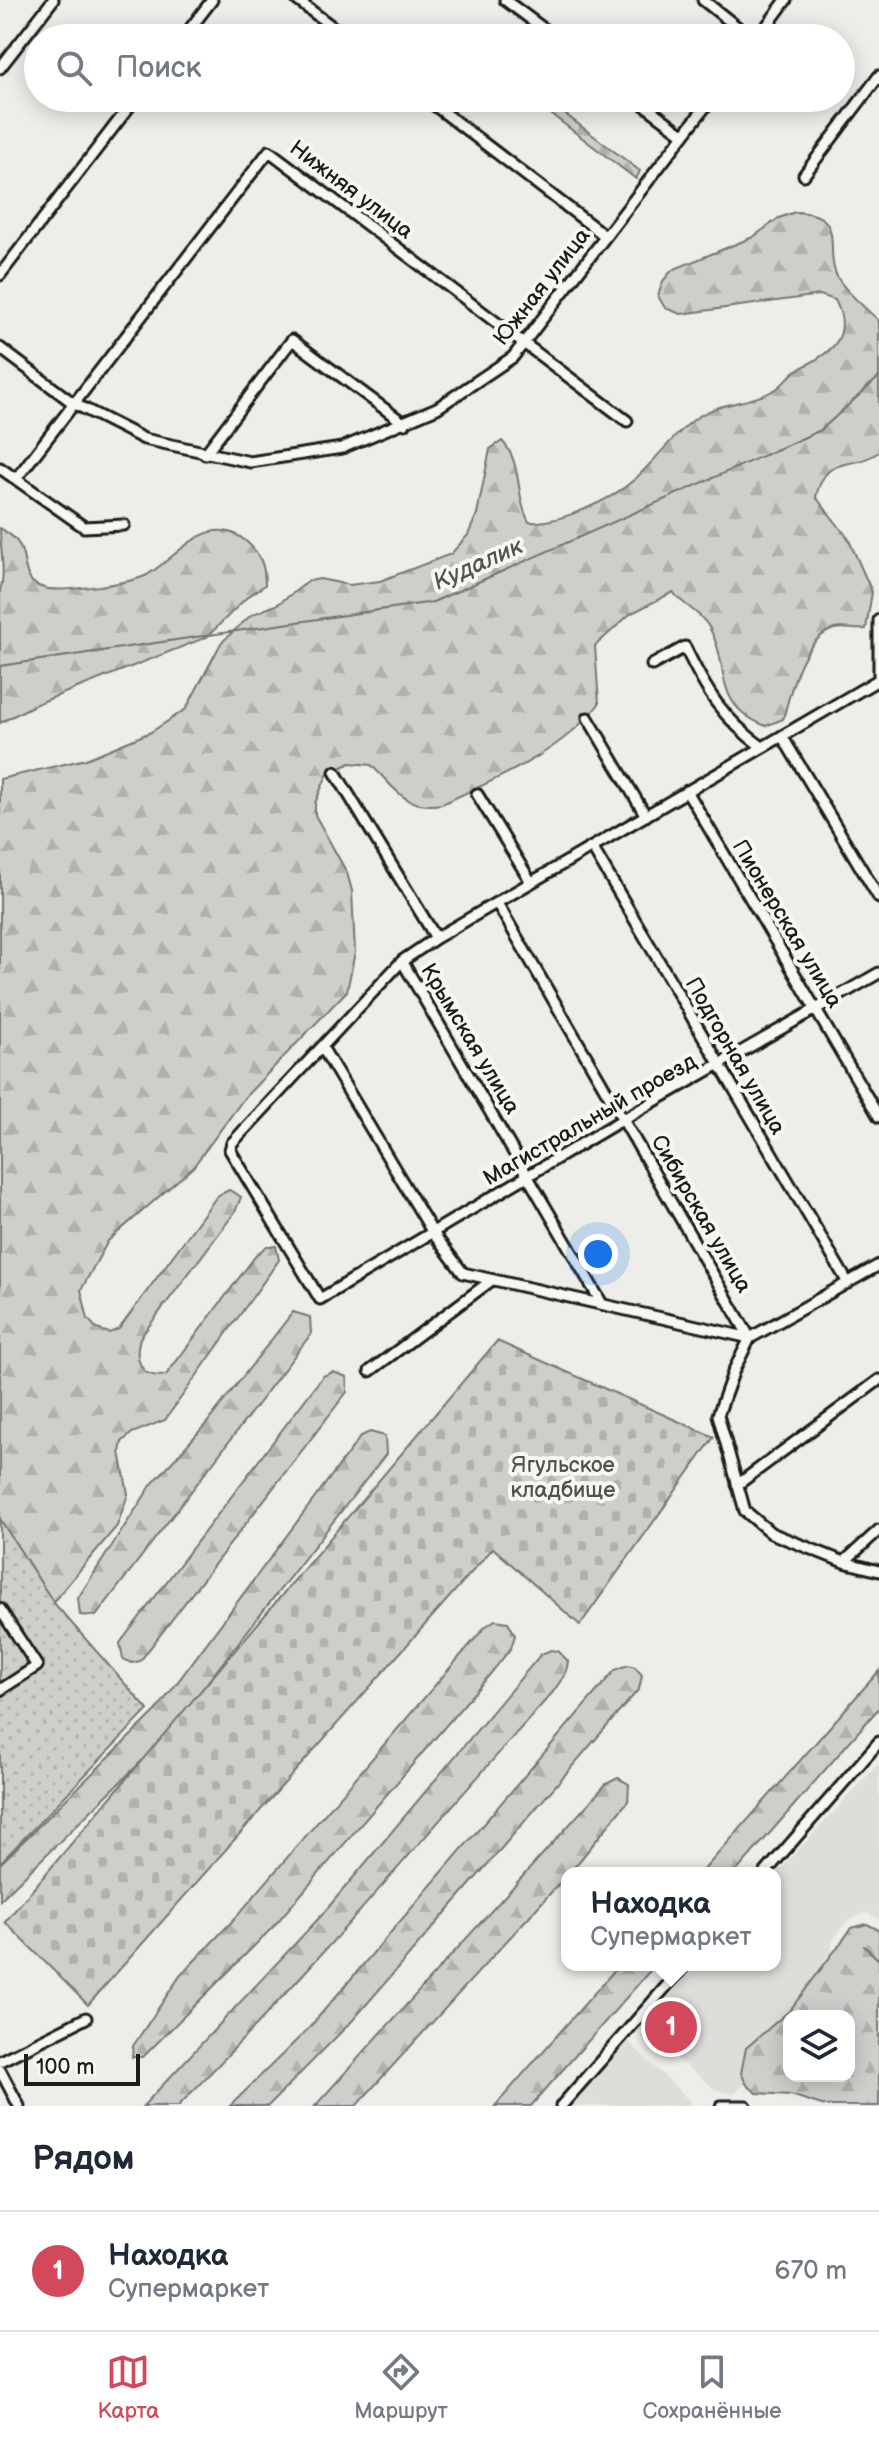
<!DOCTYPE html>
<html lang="ru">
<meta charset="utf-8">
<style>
:root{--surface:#fff;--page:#f6f6f7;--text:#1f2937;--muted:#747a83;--line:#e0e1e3;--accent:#d1495b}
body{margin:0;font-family:"Balsamiq Sans",sans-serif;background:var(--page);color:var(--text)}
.controls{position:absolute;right:24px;bottom:24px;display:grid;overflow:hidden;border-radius:16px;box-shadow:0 4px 20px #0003}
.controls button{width:72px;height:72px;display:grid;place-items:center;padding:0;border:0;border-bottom:2px solid var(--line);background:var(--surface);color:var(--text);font:40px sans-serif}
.scale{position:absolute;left:24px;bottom:20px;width:116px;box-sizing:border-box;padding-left:8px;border:4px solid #1c1c1c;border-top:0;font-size:22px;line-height:28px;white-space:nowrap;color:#1c1c1c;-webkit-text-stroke:6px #f6f6f2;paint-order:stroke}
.you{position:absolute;left:598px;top:1254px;width:28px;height:28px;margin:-20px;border:6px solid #fff;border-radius:50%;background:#1a73e8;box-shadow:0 0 0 12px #1a73e833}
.badge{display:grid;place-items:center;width:52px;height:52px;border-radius:50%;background:var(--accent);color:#fff;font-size:26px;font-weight:700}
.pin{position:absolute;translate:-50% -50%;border:4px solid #fff;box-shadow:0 2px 8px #0006}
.popup{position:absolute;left:561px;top:1867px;width:220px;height:104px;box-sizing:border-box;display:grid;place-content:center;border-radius:16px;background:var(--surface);filter:drop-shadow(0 2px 6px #0005);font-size:26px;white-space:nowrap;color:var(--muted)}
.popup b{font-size:30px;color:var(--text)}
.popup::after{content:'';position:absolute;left:50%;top:100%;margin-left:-16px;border:16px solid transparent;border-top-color:var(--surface)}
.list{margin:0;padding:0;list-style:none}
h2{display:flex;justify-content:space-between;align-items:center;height:104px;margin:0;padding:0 32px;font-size:34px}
h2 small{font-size:26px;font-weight:400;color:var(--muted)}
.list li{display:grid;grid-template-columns:52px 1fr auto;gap:24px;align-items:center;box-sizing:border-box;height:120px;padding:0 32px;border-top:2px solid var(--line)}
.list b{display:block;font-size:30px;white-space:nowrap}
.list p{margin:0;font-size:26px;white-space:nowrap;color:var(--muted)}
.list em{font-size:26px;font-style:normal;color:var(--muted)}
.icon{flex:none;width:44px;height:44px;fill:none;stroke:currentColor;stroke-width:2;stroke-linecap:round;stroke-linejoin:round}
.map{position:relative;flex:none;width:879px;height:2106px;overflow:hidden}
.search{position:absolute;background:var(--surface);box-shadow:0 4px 20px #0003;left:24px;right:24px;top:24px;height:88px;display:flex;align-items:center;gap:20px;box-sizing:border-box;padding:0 28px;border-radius:44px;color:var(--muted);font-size:30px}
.sheet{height:224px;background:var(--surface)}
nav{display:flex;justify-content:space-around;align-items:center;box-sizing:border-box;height:112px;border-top:2px solid var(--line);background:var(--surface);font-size:22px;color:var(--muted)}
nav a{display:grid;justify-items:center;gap:4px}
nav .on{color:var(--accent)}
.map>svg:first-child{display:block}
.built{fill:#ddddda}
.forest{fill:url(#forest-firs);stroke:#757574;stroke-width:2;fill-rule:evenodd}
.cemetery{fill:url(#cemetery-stones);stroke:#757574;stroke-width:2}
.park{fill:url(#park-dots);stroke:#757574;stroke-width:2}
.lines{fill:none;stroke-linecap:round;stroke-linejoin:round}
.stream{stroke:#6f6f6d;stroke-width:2}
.minor-casing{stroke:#1c1c1c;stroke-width:15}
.minor{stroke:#f6f6f2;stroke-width:9}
.labels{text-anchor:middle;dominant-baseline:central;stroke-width:8;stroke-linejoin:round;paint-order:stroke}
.street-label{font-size:22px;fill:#1c1c1c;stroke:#f6f6f2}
.park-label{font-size:22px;fill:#515151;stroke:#f6f6f2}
.water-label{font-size:24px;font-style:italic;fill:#535352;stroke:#f6f6f2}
</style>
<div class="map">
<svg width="879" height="2106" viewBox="0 0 879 2106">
<defs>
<pattern id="forest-firs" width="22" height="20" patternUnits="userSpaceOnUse" patternTransform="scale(2)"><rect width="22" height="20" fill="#cececb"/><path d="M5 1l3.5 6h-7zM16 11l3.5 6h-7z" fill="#b0b0ae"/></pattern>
<pattern id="cemetery-stones" width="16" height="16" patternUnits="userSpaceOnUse" patternTransform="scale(2)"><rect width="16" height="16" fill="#cececb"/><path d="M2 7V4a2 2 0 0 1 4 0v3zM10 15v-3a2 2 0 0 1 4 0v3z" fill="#b0b0ae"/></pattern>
<pattern id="park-dots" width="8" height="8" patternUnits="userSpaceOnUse" patternTransform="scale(2)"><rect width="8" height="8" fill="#cececb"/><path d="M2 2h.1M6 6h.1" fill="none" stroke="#b0b0ae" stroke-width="1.8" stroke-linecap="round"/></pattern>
</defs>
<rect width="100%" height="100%" fill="#edede9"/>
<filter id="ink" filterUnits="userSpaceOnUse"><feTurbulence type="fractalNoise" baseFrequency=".0125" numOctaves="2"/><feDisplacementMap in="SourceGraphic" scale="16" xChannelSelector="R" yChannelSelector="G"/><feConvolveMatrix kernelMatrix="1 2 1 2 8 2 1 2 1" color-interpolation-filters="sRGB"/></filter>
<g filter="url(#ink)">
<path class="built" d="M 879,1763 L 879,1919 L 866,1912 L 845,1923 L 832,1942 L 829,2005 L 789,2016 L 789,2041 L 734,2094 L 716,2090 L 640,2029 L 698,1965 L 775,1965 L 775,1875 Z
M 628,2041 L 692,2103 L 689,2106 L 571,2106 Z"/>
<path class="forest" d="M 530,98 L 544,98 L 640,171 L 636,179 Z
M 795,212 C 851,213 821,252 839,280 C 849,295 867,309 879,321 L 879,452 C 850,472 826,452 816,497 L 848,538 L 872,592 L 866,629 C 854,631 841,625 829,631 C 800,645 791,691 783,719 L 766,726 C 710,704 732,667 709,627 C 700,611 683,606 673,592 L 630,614 L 595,646 L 599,704 C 559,754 498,778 442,804 C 403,810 396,788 371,765 L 350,763 L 327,775 L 315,803 L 315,815 L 347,873 L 352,891 L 355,952 L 347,991 L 245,1097 L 193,1167 L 108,1241 L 81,1290 L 88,1319 L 97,1329 L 109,1333 L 119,1329 L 217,1196 L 229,1190 L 241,1197 L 235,1212 L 140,1338 C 134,1358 140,1380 166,1375 L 257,1254 L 267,1246 L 276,1246 L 279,1260 L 165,1420 L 132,1433 L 122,1442 L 120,1452 L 128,1494 L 117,1526 L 53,1602 L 0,1519 L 0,779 L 86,759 L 151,732 L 186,709 L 221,643 L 251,615 L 278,604 L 309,581 L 320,579 L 349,585 L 380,581 L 451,554 L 468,535 L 477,514 L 490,449 L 502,441 C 523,463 515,497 529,522 C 559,524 612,500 635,479 C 656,460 673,435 696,418 C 720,401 752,404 776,389 C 785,384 790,373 799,369 C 829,354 855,338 835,300 L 820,295 L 681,314 L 665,308 L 658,296 L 663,281 L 672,270 L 753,237 L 779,218 Z
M 0,528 C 8,533 18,539 21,549 C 27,565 23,583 44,588 C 61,593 132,583 147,575 C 178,557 209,509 247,542 C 261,555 265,566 265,585 L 246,598 L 207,637 L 34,705 L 0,723 L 0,590 C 6,575 0,547 0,528 Z
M 293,1312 L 310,1317 L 311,1334 L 96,1616 L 80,1615 L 78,1598 L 152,1484 L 206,1424 Z
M 333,1372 L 347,1377 L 347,1392 L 140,1661 L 132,1663 L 123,1659 L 120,1643 L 323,1376 Z
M 370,1432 L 385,1436 L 386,1454 L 160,1743 L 0,1900 L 0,1864 L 156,1711 L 361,1436 Z
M 495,1620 L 508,1622 L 515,1635 L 511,1648 L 491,1673 L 273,1927 L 143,2057 L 132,2057 L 133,2046 L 180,1976 L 238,1915 L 485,1627 Z
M 551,1650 L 558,1651 L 568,1661 L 566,1673 L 553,1692 C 429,1830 310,1974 178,2106 L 143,2106 L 321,1916 L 541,1654 Z
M 628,1665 L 635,1667 L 642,1675 L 639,1689 L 353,2020 L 268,2106 L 230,2106 L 309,2028 L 615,1670 Z
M 879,1671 L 879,1708 L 735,1873 L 701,1873 Z
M 618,1778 L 629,1784 L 628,1801 L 577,1864 L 356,2106 L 315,2106 L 606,1784 Z
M 867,1924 L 879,1930 L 879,2106 L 825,2106 L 791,2095 L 757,2093 L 747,2085 L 741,2073 L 746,2048 L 790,2010 L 852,1928 ZM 789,2016 L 849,2016 L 849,2076 L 789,2076 Z
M 619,1965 L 655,1965 L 531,2106 L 495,2106 Z"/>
<path class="cemetery" d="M 497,1341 L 714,1437 L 580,1625 L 493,1548 L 88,2005 L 5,1922 Z"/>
<path class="park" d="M 0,1519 L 53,1602 L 148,1710 L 0,1863 Z"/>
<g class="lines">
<path class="stream" d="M 0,666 L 433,602 L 821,430 L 879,377
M 864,1946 L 879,1960"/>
<g class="minor-casing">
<path id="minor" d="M 297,0 L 347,38
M 505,0 L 556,38
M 703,0 L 751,38
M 183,38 L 212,0
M 758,38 L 786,0
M 0,68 L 53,0
M 425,98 L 605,236
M 635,98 L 683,134
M 804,175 L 879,76
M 0,275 L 136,98
M 0,348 L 73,403 L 144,439 L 250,462 L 342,448 L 437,408 L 513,357 L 712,98
M 205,454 L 292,340 L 405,424
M 0,468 L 84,527 L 124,525
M 16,479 L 269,151 L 627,421
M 879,620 L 879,683
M 652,665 L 685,647 C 706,691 722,718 762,747
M 878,680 L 436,938 L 402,961 L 232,1143 L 230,1150 L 320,1299 L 625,1118 L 879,973
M 588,718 L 646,816
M 782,736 L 879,898
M 335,772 L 436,938
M 687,791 L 879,1117
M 477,794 L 531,882
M 592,847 L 848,1283
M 497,903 L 750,1338 L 734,1370 L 718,1415 L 745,1511 L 771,1533 L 844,1562
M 402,961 L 601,1302
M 322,1047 L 433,1233 L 463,1273 L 750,1338 L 879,1265
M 370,1371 L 492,1280
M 737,1485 L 879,1380
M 879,1530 L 844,1562 L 879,1571
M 0,1609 L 37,1666 L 0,1690
M 765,1873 L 879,1742
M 0,2061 L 86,2018
M 0,2070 L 19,2106
M 561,2106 L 685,1965
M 721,2106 L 746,2106"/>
</g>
<use href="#minor" class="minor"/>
</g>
</g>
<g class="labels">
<g class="street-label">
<text transform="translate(351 190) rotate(37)">Нижняя улица</text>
<text transform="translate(542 287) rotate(-52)">Южная улица</text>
<text transform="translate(787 924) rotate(59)">Пионерская улица</text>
<text transform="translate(470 1039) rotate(59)">Крымская улица</text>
<text transform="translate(735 1056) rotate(60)">Подгорная улица</text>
<text transform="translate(590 1120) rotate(-30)">Магистральный проезд</text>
<text transform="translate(701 1214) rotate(60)">Сибирская улица</text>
</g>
<g class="park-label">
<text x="563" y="1465">Ягульское<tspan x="563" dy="25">кладбище</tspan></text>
</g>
<g class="water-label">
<text transform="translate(478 564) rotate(-24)">Кудалик</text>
</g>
</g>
</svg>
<div class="controls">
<button><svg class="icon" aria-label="layers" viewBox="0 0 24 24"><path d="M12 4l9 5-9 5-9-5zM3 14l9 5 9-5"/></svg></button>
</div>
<div class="scale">100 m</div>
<div class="you"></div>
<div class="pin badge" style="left:671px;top:2027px">1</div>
<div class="popup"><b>Находка</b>Супермаркет</div>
<div class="search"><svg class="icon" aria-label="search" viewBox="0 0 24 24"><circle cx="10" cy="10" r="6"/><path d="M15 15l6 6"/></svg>Поиск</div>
</div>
<section class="sheet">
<h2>Рядом<small></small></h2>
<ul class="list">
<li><span class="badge">1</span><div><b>Находка</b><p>Супермаркет</p></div><em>670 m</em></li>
</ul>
</section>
<nav>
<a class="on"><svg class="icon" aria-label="map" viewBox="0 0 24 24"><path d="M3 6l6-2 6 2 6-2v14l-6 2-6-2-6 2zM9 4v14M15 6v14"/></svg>Карта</a>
<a><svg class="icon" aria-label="directions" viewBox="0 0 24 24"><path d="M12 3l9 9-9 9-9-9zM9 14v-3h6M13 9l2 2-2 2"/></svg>Маршрут</a>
<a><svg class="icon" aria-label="saved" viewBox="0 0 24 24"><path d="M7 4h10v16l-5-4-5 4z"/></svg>Сохранённые</a>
</nav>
